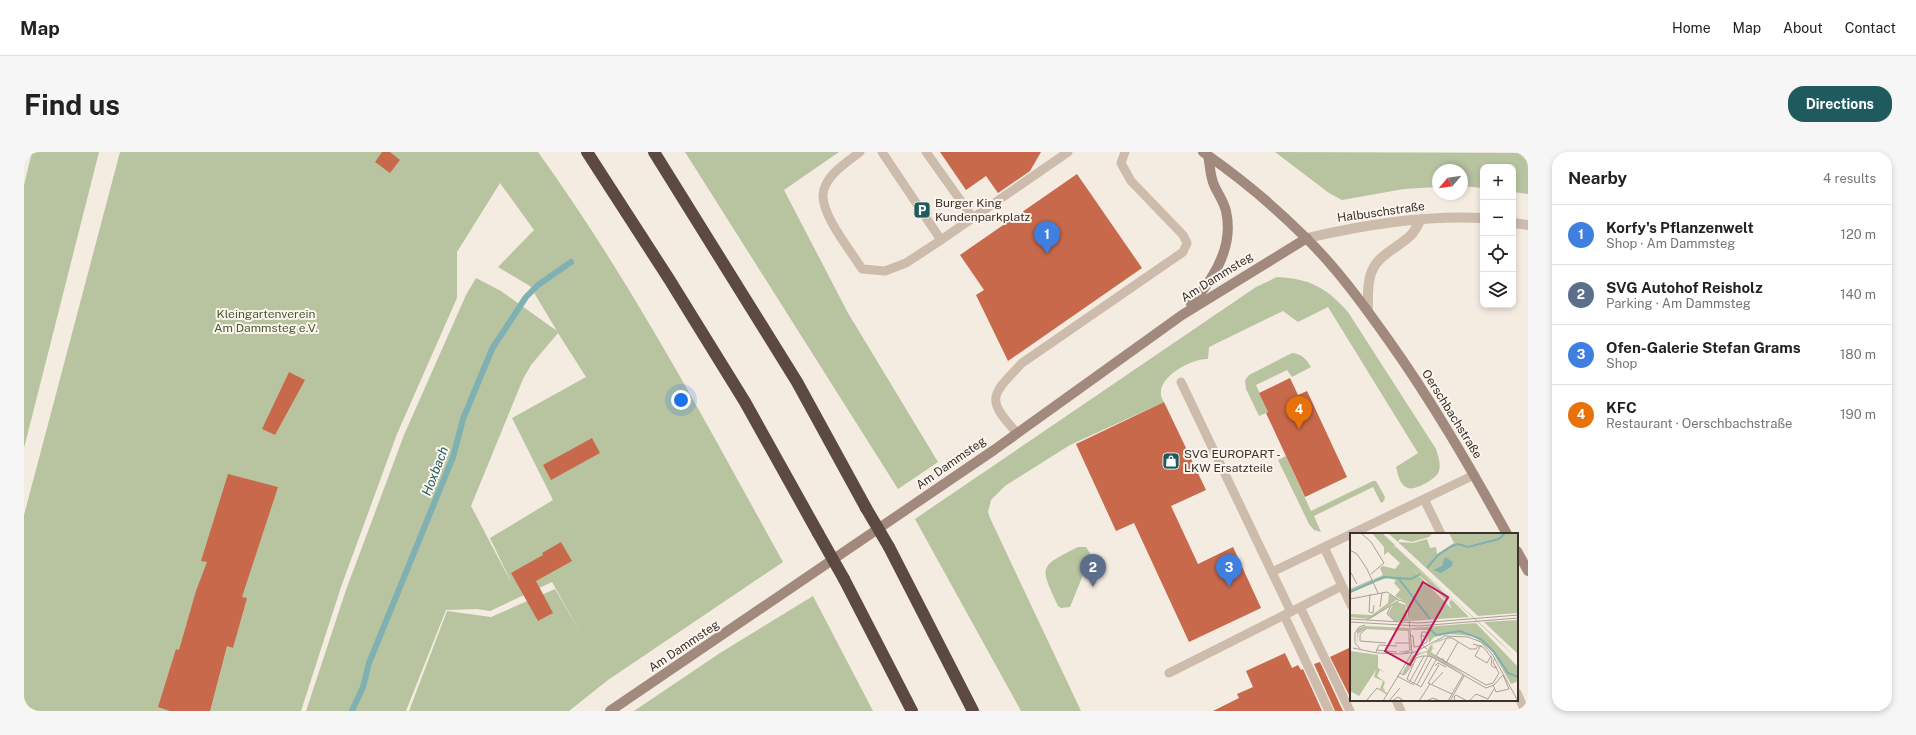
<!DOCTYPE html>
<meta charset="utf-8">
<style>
:root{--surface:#fff;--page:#f6f6f6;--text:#222;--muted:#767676;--line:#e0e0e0;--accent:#1f5a5e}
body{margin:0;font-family:"Public Sans",sans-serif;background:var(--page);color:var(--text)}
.controls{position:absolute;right:12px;top:12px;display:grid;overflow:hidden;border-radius:8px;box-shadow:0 2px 6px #0003}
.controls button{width:36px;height:36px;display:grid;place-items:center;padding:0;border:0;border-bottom:1px solid var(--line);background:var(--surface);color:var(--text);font:20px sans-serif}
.compass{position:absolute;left:1408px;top:12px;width:36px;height:36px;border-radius:50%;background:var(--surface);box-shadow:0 2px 6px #0003;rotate:241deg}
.you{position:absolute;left:657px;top:248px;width:14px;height:14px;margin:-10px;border:3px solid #fff;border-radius:50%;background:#1a73e8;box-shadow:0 0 0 6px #1a73e833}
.badge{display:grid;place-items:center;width:26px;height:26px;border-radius:50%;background:var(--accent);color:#fff;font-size:13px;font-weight:700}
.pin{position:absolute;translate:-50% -33px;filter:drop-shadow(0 1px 2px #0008)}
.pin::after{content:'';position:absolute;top:21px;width:14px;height:12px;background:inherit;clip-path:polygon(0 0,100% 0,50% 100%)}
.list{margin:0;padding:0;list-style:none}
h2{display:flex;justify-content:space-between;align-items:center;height:52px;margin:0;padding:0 16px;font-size:17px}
h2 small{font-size:13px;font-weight:400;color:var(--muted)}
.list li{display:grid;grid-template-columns:26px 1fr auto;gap:12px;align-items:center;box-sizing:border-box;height:60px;padding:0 16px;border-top:1px solid var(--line)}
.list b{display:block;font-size:15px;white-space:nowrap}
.list p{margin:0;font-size:13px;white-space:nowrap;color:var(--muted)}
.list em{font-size:13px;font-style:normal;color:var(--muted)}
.icon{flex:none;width:22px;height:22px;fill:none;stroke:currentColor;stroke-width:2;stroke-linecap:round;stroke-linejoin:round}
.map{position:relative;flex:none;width:1504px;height:559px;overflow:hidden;border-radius:16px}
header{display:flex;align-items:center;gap:24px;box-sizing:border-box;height:56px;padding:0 20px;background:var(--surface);border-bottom:1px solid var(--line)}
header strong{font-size:19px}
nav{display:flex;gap:22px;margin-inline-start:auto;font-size:14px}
.intro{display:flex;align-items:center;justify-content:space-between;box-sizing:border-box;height:96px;padding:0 24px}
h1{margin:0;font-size:28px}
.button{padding:10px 18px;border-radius:16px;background:var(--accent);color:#fff;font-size:14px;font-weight:700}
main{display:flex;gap:24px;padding:0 24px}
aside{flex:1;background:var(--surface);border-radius:16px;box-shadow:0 2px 6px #0003}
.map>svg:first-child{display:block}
.green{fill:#b8c4a0;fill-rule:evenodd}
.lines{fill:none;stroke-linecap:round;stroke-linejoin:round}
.stream{stroke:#7fb0b2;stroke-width:6}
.building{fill:#c8694b}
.service{stroke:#cdbbac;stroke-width:9}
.tertiary{stroke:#cdbbac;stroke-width:10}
.secondary{stroke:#a18a7d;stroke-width:10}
.motorway{stroke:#5c4a42;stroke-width:12}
.motorway-bridge{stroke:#5c4a42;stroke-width:12}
.labels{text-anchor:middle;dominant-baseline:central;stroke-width:4;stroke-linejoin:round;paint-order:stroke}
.poi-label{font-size:12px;fill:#3b302b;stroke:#fbf5ee;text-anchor:start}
.street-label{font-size:12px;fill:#3b302b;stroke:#fbf5ee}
.park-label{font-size:12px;fill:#4a5a2e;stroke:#fbf5ee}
.water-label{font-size:13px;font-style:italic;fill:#1f5a5e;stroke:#fbf5ee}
.inset-river{fill:none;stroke:#7fb0b2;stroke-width:2}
.inset-road{fill:none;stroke:#aaa098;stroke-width:1}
.view{fill:#c2185b;fill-opacity:0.15;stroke:#c2185b;stroke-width:2}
.inset-edge{fill:none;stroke:#3b302b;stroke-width:2}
</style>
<header>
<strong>Map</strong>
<nav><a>Home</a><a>Map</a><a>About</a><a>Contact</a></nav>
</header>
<div class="intro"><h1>Find us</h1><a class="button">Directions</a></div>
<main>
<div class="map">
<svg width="1504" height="559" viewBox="0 0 1504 559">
<rect width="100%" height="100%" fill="#f4ebe1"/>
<path class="green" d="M 8,0 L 75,0 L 0,296 L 0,33 Z
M 96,0 L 514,0 C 607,129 682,271 759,410 L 584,528 L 545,559 L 385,559 L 423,459 L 467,465 L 531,437 L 556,480 L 528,430 L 466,459 L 453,457 L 422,458 L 382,559 L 282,559 L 322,438 L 380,283 L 442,143 L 452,126 L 477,139 L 533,179 L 506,134 L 474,115 L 510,78 L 476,31 L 433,100 L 433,146 L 373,282 L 317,435 L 277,559 L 0,559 L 0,363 ZM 534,181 L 562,225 L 488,266 L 529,348 L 466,386 L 488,432 L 447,354 L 499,227 L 507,213 Z
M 661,0 L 815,0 L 760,38 L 824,161 L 914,310 L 874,337 Z
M 1251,0 L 1504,1 L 1504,42 L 1489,40 L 1489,15 L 1459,15 L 1459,36 L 1438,34 L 1438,18 L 1414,18 L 1414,35 L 1380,37 L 1318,48 L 1305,41 Z
M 1253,125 C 1286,127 1302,135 1324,160 L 1412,297 C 1414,304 1417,311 1415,319 C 1414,326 1391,339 1384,336 C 1376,334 1374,323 1372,315 L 1394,301 L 1304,155 L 1274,170 L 1259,159 L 1185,195 L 1184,207 C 1167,206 1125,229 1140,250 L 1046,293 L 981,334 L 967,348 L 964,360 L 966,366 L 1057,559 L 997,559 L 891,367 L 1232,135 Z
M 1268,201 C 1278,202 1282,207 1287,215 L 1268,225 L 1263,218 L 1232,233 L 1244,260 L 1235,264 L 1222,237 L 1221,228 L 1225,223 Z
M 1262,304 L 1287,359 L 1349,329 L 1352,329 L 1361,345 L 1360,349 L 1357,351 L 1349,335 L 1290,364 L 1297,380 L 1290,378 L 1285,372 L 1254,308 Z
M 1054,395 L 1062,395 L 1067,403 L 1046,455 L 1037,456 L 1034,454 C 1015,413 1015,415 1054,395 Z
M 789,444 L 849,559 L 610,559 L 696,501 Z"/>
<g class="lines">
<path class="stream" d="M 328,559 L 339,535 L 345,511 L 429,305 L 439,267 L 468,197 L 502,145 L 514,133 L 547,110"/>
</g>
<path class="building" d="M 358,0 L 366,0 L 376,8 L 366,21 L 351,10 Z
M 916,0 L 1017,0 L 1006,19 L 974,41 L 962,24 L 942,38 Z
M 1053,22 L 1118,116 L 984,209 L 952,143 L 960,138 L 936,103 Z
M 265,220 L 281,228 L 251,283 L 238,277 Z
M 1266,226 L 1274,243 L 1283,239 L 1323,325 L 1281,345 L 1242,261 L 1244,260 L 1235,241 Z
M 1140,250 L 1182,338 L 1147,354 L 1174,412 L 1209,395 L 1237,456 L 1165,490 L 1110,371 L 1092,379 L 1052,292 Z
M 568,286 L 576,301 L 527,328 L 519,313 Z
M 204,322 L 254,335 L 218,445 L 223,446 L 209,496 L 203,494 L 186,559 L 146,559 L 134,555 L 152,497 L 155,498 L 172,439 L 183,410 L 177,409 Z
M 537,390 L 548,409 L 512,429 L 529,461 L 514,469 L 487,421 L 519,403 L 518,401 Z
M 1327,495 L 1327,547 L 1306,505 Z
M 1261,501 L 1268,516 L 1274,513 L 1277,518 L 1279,517 L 1298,559 L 1189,559 L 1215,546 L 1213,542 L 1229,535 L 1222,519 Z
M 1296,510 L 1319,559 L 1311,559 L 1290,512 Z"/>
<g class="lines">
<path class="service" d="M 836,0 C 823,10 800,24 799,43 C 798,64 827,99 838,117 L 861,119 L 882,111 L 917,88
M 858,0 L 917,88 L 1044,0
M 902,0 L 949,66
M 1157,230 L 1267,460
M 993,281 C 961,246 967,244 998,211 L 1159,100 L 1163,91 L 1159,83 L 1107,29 L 1097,11 L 1101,0
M 1400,347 L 1417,382
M 1300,395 L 1327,453
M 1248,420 L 1450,323
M 1276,455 L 1326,559
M 1260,463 L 1305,559
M 1145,521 L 1318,434
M 1493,541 L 1501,559
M 1372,548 L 1377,559"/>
<path class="tertiary" d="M 1489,71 L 1504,73
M 1283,86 C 1340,73 1399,63 1459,66
M 1344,159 C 1344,148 1343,136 1346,125 C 1351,103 1373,97 1387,83 C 1391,79 1394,72 1397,67"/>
<path class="secondary" d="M 1179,0 C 1215,25 1250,54 1281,85 C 1312,115 1338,151 1363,186 C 1408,249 1446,315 1483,382
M 1167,152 C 1190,127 1210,94 1202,59 C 1200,50 1194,42 1190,33 C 1186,24 1186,13 1184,3
M 1493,399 L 1504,419
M 586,559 L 970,298 L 1158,163 L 1283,86"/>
<path class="motorway" d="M 563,0 L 645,127 L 721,250 L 794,381
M 630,0 L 773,230 L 842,356
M 865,395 L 949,559
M 820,427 L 888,559"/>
<path class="motorway-bridge" d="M 842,356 L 865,395
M 794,381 L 820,427"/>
</g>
<defs>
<g id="parking-square" transform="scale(0.9)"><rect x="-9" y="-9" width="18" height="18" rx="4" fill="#1f5a5e" stroke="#fbf5ee"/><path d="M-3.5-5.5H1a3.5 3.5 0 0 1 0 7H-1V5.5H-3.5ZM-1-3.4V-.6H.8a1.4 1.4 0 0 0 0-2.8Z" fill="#fff"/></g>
<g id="shop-square" transform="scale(0.9)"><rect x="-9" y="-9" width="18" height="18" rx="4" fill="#1f5a5e" stroke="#fbf5ee"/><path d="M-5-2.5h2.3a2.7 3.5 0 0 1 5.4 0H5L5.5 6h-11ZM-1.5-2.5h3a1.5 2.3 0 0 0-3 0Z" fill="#fff"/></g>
</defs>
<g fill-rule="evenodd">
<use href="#parking-square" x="898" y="58"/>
<use href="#shop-square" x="1147" y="309"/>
</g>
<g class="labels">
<g class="poi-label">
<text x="911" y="51">Burger King<tspan x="911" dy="14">Kundenparkplatz</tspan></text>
<text x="1160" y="302">SVG EUROPART -<tspan x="1160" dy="14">LKW Ersatzteile</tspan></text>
</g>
<g class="street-label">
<text transform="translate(1357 60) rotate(-8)">Halbuschstraße</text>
<text transform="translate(1193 125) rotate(-32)">Am Dammsteg</text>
<text transform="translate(1428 262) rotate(58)">Oerschbachstraße</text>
<text transform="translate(927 311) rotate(-35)">Am Dammsteg</text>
<text transform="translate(660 494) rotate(-34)">Am Dammsteg</text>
</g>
<g class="park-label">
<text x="242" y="162">Kleingartenverein<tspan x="242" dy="14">Am Dammsteg e.V.</tspan></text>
</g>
<g class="water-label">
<text transform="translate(411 319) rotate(-69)">Hoxbach</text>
</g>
</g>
<g transform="translate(1326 381)">
<rect width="168" height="168" fill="#f4ebe1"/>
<path d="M 22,0 L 32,0 L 45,12 L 43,15 L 45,13 L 92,57 L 64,33 L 100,65 L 98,68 L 62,36 L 102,76 L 99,70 L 101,66 L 119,84 L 60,88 L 57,70 L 45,63 L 50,57 L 44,50 L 46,47 L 37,45 L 25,49 L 24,46 L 33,42 L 30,35 L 33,33 L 45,36 L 50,30 L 38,19 L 34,22 L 34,14 ZM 38,0 L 83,0 L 79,4 L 62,9 L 50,6 L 48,9 ZM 99,0 L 168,0 L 168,80 L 128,83 L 48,9 L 63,10 L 77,6 L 80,15 L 86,14 L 87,21 L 104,10 ZM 73,38 L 146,105 L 164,123 ZM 23,46 L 24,50 L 0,60 L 0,56 ZM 39,61 L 48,66 L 25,83 L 18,86 L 0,84 L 0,81 L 22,82 L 38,70 ZM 47,69 L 56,72 L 58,88 L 45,88 L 38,81 L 43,71 ZM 168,87 L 168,121 L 134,89 ZM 126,90 L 168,134 L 168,148 L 161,151 L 142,118 L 123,103 L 100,101 L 84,104 L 79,110 L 77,97 L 61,97 L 61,95 ZM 15,93 L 59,95 L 61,117 L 58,120 L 48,119 L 59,117 L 58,98 L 15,96 L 8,101 L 7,112 L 7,96 ZM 103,103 L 83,111 L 82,114 L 88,117 L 83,115 L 81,119 L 116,142 L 77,122 L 77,119 L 66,123 L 55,141 L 52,140 L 63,122 L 77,118 L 80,113 L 89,107 ZM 0,118 L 28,122 L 28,135 L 36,140 L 30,137 L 27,143 L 35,149 L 33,155 L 36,159 L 30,156 L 33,148 L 24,144 L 26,137 L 9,163 L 0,158 Z" fill="#b8c4a0"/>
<path d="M 95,24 L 103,29 L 102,33 L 91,40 L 83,37 L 92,33 Z" fill="#7fb0b2"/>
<path class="inset-river" d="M 77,35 L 88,22 L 102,13 L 108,11 L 118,14 L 149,6 L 155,0M 49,46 L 80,86M 0,59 L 34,44 L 61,46 L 70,41M 80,96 L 86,102 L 110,98 L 131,106 L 144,119 L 158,140 L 168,144"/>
<path class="inset-road" d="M 11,0 L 21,9 L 34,30 L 21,41M 0,17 L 7,21 L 17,36 L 28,60M 0,38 L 7,51M 20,61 L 19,79 L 23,80 L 24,72M 0,66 L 37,59 L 49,67M 50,67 L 56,70 L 58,75 L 62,120M 41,72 L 37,81 L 46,89M 30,74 L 32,60M 0,86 L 69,90 L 168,82M 17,87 L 50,67M 0,89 L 68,93 L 168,85M 16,96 L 10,101 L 10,108 L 36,110M 60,102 L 63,103 L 64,114 L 70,113 L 72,116M 71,103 L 72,99 L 76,99 L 77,103M 45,110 L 59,110M 123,111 L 133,114 L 142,125 L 141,132 L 145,135 L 147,134M 72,112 L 71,103 L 77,103 L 77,109M 129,112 L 126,116 L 120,116 L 102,105 L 97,105 L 86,123 L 136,152 L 143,150 L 149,140 L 143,129 L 145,125M 131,112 L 125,123 L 137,130 L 141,123M 3,115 L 27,120 L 52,121 L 65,119 L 95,103 L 118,104 L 131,109 L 142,121 L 168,168M 77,116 L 72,112 L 77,109M 11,117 L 5,110 L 5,100 L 9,94 L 15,92M 26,117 L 47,119M 26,119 L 29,112 L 47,113M 74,123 L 60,148 L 57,146 L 66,125 L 72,123 L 78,123 L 82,124 L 136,155 L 144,152 L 153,142 L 159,156 L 146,159 L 143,152M 92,125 L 96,130 L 108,109M 89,132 L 78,150 L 102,161M 85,133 L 88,130 L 96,134M 49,140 L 54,142 L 63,131M 47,143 L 64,152M 60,148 L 71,154 L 86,127M 64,150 L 78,123M 82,151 L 93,139M 67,152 L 82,124M 16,168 L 27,155 L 37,161M 33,168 L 62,120M 39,168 L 50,155M 42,168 L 48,164 L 54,168M 69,168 L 80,151M 76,168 L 83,165 L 90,168M 98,168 L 113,142M 100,168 L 114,143M 105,168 L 104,164 L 106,162 L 117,168M 119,168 L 126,161 L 138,166 L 144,156"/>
<path class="view" d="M 73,49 L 98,64 L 60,132 L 35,118 Z"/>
<rect width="168" height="168" class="inset-edge"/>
</g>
</svg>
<div class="controls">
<button>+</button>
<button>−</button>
<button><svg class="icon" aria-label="locate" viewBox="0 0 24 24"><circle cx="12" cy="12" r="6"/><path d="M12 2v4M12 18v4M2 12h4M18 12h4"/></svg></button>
<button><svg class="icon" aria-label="layers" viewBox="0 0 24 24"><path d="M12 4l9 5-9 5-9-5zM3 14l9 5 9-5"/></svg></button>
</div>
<svg class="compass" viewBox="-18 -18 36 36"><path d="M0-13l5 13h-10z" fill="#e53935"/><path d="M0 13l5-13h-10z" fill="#767676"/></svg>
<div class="you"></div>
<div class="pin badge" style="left:1023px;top:102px;background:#3f7fe0">1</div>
<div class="pin badge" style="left:1069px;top:435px;background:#5c6f8a">2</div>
<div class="pin badge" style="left:1205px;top:435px;background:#3f7fe0">3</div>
<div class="pin badge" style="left:1275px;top:277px;background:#e8710a">4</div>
</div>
<aside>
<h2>Nearby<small>4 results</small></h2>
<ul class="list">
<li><span class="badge" style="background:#3f7fe0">1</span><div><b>Korfy's Pflanzenwelt</b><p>Shop · Am Dammsteg</p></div><em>120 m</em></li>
<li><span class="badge" style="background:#5c6f8a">2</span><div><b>SVG Autohof Reisholz</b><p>Parking · Am Dammsteg</p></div><em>140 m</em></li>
<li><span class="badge" style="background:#3f7fe0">3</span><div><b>Ofen-Galerie Stefan Grams</b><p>Shop</p></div><em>180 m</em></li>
<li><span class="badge" style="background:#e8710a">4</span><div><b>KFC</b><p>Restaurant · Oerschbachstraße</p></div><em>190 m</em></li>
</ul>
</aside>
</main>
